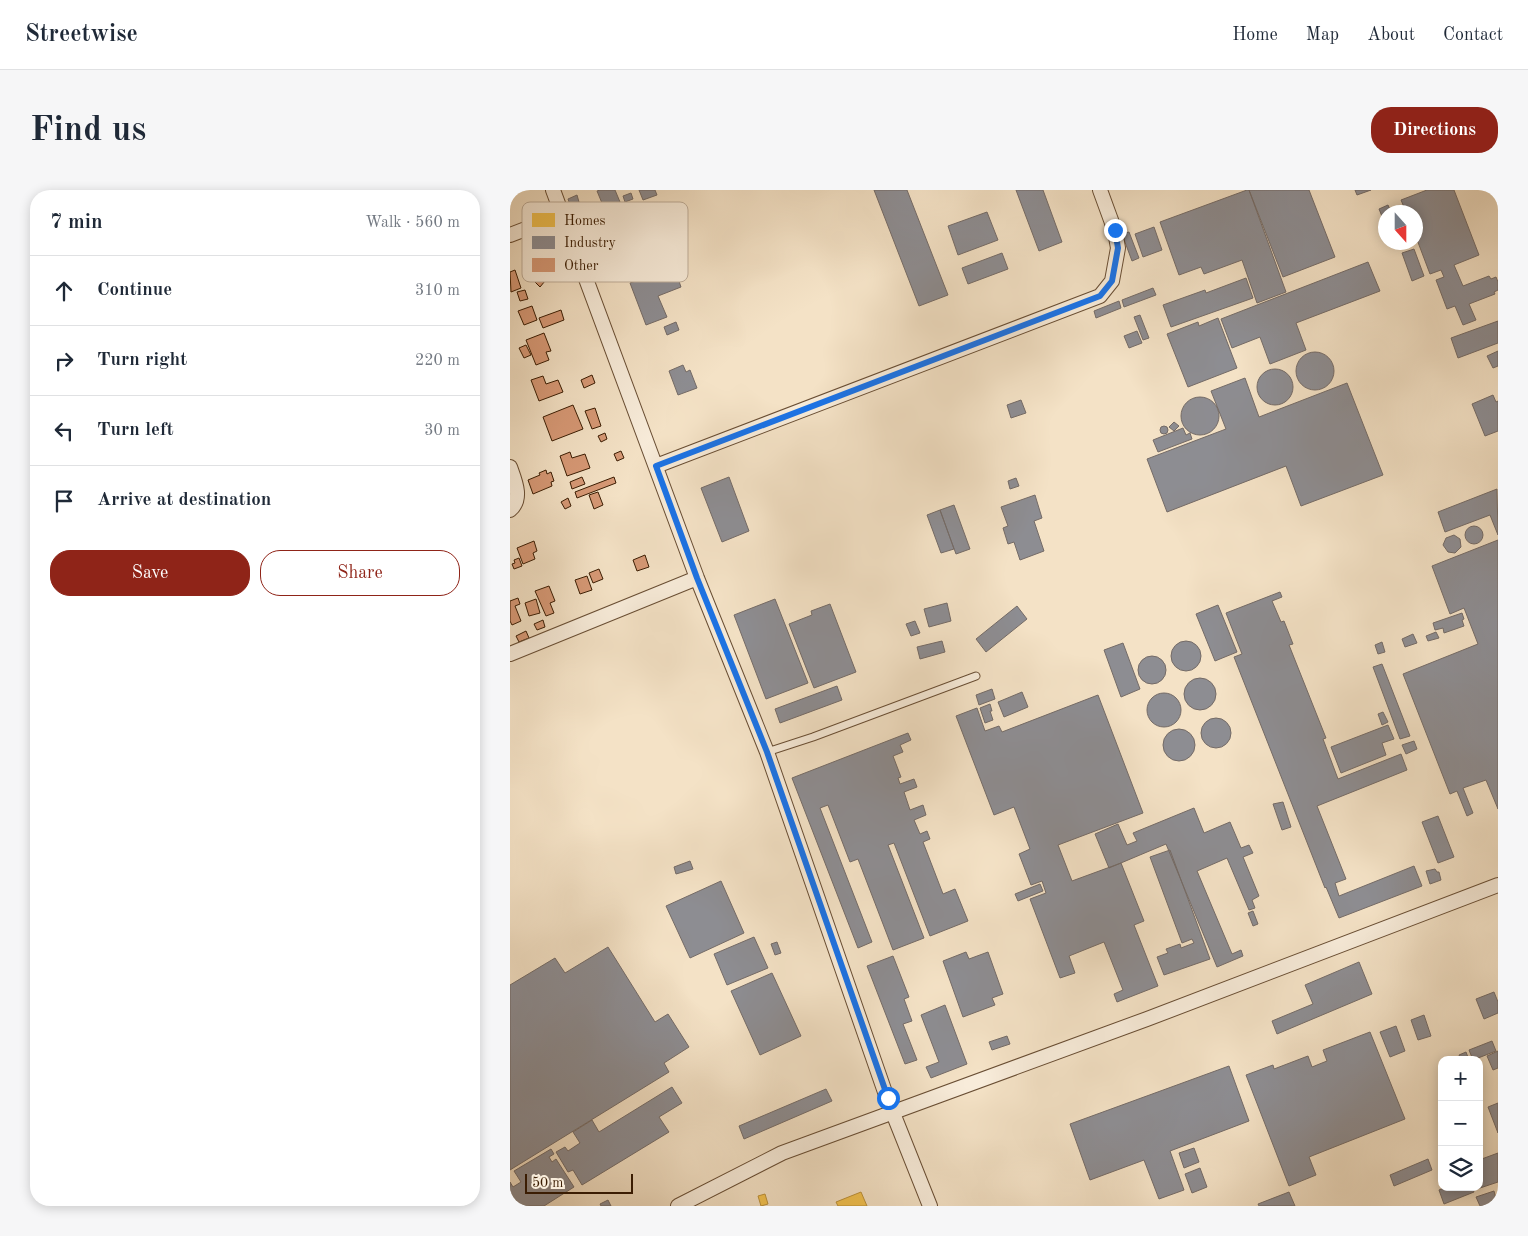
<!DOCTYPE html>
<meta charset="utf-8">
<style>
:root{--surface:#fff;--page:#f6f6f7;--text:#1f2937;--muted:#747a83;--line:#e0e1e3;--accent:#8f2418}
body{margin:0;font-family:"Old Standard TT",serif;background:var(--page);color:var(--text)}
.controls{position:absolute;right:15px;bottom:15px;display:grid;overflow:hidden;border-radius:10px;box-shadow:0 2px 12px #0003}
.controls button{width:45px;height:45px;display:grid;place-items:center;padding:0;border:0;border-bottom:1px solid var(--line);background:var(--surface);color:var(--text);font:25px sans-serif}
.compass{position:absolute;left:868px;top:15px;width:45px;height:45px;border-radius:50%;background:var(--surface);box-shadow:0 2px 12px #0003;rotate:159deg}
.scale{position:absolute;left:15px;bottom:12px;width:108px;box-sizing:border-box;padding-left:5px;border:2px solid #3b1d03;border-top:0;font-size:14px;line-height:18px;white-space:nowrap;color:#3b1d03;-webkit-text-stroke:4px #f8ecda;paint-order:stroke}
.stop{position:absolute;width:15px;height:15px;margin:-11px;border:4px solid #1a73e8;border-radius:50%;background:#fff}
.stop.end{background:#1a73e8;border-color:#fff;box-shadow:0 1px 5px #0008}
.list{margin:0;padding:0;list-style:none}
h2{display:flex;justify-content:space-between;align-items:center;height:65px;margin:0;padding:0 20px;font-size:21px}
h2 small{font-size:16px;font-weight:400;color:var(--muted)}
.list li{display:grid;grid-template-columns:32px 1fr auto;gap:15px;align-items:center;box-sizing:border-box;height:70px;padding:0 20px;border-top:1px solid var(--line)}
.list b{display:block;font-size:19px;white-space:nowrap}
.list em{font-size:16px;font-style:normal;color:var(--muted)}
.actions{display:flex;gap:10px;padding:15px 20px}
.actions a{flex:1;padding:11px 0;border:1px solid var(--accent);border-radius:20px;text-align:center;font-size:18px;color:var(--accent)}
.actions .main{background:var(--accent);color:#fff}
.icon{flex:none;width:28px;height:28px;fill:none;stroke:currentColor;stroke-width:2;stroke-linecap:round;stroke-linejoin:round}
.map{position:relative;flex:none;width:988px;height:1016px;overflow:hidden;border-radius:20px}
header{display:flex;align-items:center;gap:30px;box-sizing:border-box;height:70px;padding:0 25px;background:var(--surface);border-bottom:1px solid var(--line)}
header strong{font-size:24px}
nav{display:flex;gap:28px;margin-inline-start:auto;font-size:18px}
.intro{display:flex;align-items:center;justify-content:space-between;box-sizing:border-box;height:120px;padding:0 30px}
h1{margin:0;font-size:35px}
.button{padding:12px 22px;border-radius:20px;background:var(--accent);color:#fff;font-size:18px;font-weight:700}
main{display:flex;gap:30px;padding:0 30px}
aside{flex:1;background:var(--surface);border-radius:20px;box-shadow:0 2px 12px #0003}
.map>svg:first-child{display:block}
.homes{fill:#f2c14e;stroke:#bb9038}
.industry{fill:#8d8d92;stroke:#746b67}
.building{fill:#d79976;stroke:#3b1d03}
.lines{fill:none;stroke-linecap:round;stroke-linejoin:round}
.lane-casing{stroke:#694e34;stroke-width:9}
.street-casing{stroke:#694e34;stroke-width:16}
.lane{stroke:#f8ecda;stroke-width:7}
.street{stroke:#f8ecda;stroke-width:14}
.route{stroke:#1a73e8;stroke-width:6}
.key{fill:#f8ecda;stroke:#bfae9a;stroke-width:1}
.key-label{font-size:14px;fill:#3b1d03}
</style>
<header>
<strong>Streetwise</strong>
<nav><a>Home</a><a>Map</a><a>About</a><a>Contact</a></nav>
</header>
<div class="intro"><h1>Find us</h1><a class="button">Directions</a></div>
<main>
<aside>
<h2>7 min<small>Walk · 560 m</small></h2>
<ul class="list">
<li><svg class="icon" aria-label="ahead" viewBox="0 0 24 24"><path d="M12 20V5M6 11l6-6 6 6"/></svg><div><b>Continue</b></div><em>310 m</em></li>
<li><svg class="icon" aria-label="right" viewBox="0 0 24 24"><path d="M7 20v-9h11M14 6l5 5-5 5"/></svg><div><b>Turn right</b></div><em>220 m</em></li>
<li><svg class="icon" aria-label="left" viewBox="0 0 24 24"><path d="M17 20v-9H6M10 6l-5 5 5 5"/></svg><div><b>Turn left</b></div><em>30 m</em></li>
<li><svg class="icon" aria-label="arrive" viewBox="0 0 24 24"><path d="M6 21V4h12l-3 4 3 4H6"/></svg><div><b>Arrive at destination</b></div></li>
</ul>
<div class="actions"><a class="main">Save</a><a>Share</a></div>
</aside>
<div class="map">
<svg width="988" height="1016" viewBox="0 0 988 1016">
<rect width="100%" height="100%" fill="#f4e2c6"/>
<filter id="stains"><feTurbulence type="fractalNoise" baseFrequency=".004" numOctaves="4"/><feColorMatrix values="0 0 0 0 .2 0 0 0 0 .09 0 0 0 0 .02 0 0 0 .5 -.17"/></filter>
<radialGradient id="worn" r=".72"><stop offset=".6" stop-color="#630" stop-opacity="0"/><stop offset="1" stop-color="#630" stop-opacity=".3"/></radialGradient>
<path class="homes" d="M 351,1002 L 357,1016 L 328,1016 L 326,1012 Z
M 255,1004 L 258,1014 L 251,1016 L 248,1006 Z"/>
<path class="industry" d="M 90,0 L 105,0 L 110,12 L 94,18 L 87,1 Z
M 129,0 L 145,0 L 147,5 L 133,10 Z
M 364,0 L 397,0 L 438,105 L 409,116 Z
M 506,0 L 533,0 L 552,52 L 529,61 Z
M 737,0 L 739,0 L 776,102 L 747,113 L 732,70 L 694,84 L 691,77 L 669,85 L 650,32 Z
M 739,0 L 799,0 L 825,67 L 773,87 Z
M 845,0 L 861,0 L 847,5 Z
M 917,0 L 944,0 L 969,65 L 944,75 L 953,96 L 979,86 L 981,89 L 986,87 L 988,92 L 988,100 L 984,102 L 985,104 L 959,114 L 966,130 L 953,135 L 945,116 L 937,119 L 926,90 L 934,87 L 931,80 L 920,84 L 906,47 L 906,22 L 896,22 L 891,10 Z
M 121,3 L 123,9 L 115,12 L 113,6 Z
M 67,5 L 69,12 L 60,15 L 58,9 Z
M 878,15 L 881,22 L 876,22 L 876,36 L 869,19 Z
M 477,22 L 488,50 L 448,65 L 438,36 Z
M 644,37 L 652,60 L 633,67 L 625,44 Z
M 619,42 L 629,68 L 622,71 L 612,44 Z
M 904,59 L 914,86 L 902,91 L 892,63 Z
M 492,63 L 498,79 L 458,94 L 452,78 Z
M 858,72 L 870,101 L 786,133 L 796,160 L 760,174 L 750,147 L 722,158 L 711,129 Z
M 164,77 L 171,97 L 148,106 L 157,127 L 136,135 L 120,93 Z
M 736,88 L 743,108 L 661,137 L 653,115 L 695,100 L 696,103 Z
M 643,98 L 646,105 L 614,117 L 612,110 Z
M 609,111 L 611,118 L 586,128 L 584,121 Z
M 630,125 L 639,148 L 633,150 L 624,127 Z
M 708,128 L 727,178 L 678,197 L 657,144 L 688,132 L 689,136 Z
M 988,131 L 988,153 L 948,168 L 941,148 Z
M 166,132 L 169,140 L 157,145 L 154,137 Z
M 627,141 L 632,153 L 619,158 L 614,146 Z
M 988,161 L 988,176 L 983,178 L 977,166 Z
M786 181a19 19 0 1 1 38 0a19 19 0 1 1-38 0Z
M 173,175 L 176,182 L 180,180 L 187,198 L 168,205 L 159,181 Z
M747 197a18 18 0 1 1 36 0a18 18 0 1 1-36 0Z
M 735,188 L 749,227 L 837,193 L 873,285 L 791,316 L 776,276 L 657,322 L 637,269 L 716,239 L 701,201 Z
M 983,205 L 986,212 L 988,211 L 988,241 L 975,246 L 962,214 Z
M671 226a19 19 0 1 1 38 0a19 19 0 1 1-38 0Z
M 511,210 L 516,223 L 501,228 L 497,215 Z
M 664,232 L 669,236 L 664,241 L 659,237 Z
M650 240a4 4 0 1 1 8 0a4 4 0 1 1-8 0Z
M 673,238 L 676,245 L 680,243 L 682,249 L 648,262 L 643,250 Z
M 219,287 L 239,341 L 212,352 L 191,298 Z
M 506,288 L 509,296 L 500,299 L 498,291 Z
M 987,299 L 988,345 L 980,325 L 935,342 L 928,322 Z
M 525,305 L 532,328 L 524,331 L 534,361 L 510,370 L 504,352 L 498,354 L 493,338 L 498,336 L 491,317 Z
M 444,315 L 460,359 L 446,364 L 430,320 Z
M 430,320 L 444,359 L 431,363 L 417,325 Z
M955 345a9 9 0 1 1 18 0a9 9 0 1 1-18 0Z
M 944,345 L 950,349 L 951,357 L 945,363 L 938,362 L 933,355 L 936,348 Z
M 988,350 L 988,619 L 976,590 L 953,598 L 963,623 L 957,626 L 947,601 L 940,604 L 893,484 L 968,454 L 954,418 L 940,424 L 922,376 Z
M 770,402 L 772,407 L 762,411 L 771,432 L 774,431 L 783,454 L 779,455 L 816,548 L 813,549 L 828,589 L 891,564 L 897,580 L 807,616 L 836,689 L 825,693 L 829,706 L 904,676 L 912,696 L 829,728 L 816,697 L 815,698 L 724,467 L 732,464 L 716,423 Z
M 265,409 L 298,493 L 256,509 L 224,425 Z
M 437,413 L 441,431 L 419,437 L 414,419 Z
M 320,414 L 346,482 L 304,498 L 279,434 L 302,425 L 301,421 Z
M 708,415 L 727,462 L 705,471 L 686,424 Z
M 507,416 L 517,429 L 476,462 L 466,449 Z
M 952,423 L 954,429 L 952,430 L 954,436 L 934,443 L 933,438 L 925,440 L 923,433 Z
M 405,431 L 410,443 L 401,446 L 396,434 Z
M 926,442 L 929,448 L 918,451 L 916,446 Z
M 903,444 L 907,453 L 895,457 L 892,449 Z
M 432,451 L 435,462 L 410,469 L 407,457 Z
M661 466a15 15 0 1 1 30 0a15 15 0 1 1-30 0Z
M 872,452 L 875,462 L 868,464 L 865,455 Z
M 613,453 L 630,499 L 611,507 L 594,460 Z
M628 480a14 14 0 1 1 28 0a14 14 0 1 1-28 0Z
M 872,474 L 900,546 L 890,549 L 863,477 Z
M674 504a16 16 0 1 1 32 0a16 16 0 1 1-32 0Z
M 327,496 L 332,510 L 270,533 L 265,519 Z
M 482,499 L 485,509 L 469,515 L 466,505 Z
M 512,502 L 518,517 L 494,527 L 488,512 Z
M637 520a17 17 0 1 1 34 0a17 17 0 1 1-34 0Z
M 588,505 L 633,623 L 548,655 L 562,691 L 611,673 L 634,731 L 624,735 L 648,796 L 607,812 L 604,804 L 613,800 L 594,752 L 559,766 L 565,783 L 550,788 L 520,709 L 536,703 L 532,691 L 521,695 L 509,664 L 520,659 L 504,617 L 484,625 L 446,526 L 467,518 L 475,541 L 489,536 L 492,542 Z
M 480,514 L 482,521 L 480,521 L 483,530 L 475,533 L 470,518 Z
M 873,522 L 878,532 L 872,535 L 868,524 Z
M691 543a15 15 0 1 1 30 0a15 15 0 1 1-30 0Z
M 878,535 L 884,549 L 872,553 L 876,565 L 831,583 L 821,557 Z
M653 555a16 16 0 1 1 32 0a16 16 0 1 1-32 0Z
M 398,543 L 401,550 L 390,555 L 393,562 L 383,566 L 391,587 L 388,588 L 390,594 L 404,589 L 407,597 L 394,602 L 400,620 L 413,615 L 416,625 L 404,630 L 410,644 L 417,641 L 420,649 L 413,652 L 433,704 L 445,699 L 458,731 L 420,746 L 384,653 L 378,655 L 414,748 L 383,760 L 348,669 L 340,672 L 318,615 L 310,618 L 362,752 L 348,758 L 282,588 Z
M 904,551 L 907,559 L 896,564 L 892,555 Z
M 773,612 L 781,637 L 772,640 L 763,614 Z
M 684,618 L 694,643 L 720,632 L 731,658 L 739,655 L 743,663 L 733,667 L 749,706 L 742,710 L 745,718 L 739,720 L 717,668 L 687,681 L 722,764 L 731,760 L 733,766 L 707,777 L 656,654 L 599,678 L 585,644 L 608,634 L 617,655 L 627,651 L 623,643 Z
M 928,626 L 944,667 L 928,673 L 912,632 Z
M 660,660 L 700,769 L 654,785 L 647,767 L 658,763 L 656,759 L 670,754 L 671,758 L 684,753 L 682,749 L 672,753 L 640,667 Z
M 180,671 L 183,679 L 166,684 L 164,677 Z
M 925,679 L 927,682 L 929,682 L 931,690 L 920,694 L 916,681 Z
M 211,691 L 234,743 L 180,768 L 156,716 Z
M 530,694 L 533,701 L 508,711 L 505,704 Z
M 743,721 L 748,734 L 743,736 L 738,723 Z
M 244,747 L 258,778 L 217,795 L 204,764 Z
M 267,752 L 271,763 L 265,765 L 261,754 Z
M 98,757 L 145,832 L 158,824 L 179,857 L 154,873 L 159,882 L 0,980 L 0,795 L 45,768 L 55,783 Z
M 456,762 L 459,769 L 478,762 L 493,804 L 482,808 L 485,815 L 453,827 L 433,771 Z
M 383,766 L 399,807 L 394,809 L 402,831 L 393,834 L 407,870 L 395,874 L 357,776 Z
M 849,772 L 862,804 L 767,844 L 762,831 L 803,814 L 795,795 Z
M 262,783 L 291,846 L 250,865 L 221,801 Z
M 984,802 L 988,812 L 988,823 L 974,829 L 966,809 Z
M 435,815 L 457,874 L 421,888 L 416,877 L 429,872 L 411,825 Z
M 914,825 L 921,846 L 908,850 L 901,830 Z
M 886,836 L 895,861 L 880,867 L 870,842 Z
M 860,842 L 895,929 L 799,967 L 806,985 L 779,996 L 736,885 L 763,875 L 764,879 L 798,866 L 802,877 L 817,871 L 813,860 Z
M 497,846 L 500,854 L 482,860 L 479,852 Z
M 982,851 L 986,861 L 963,870 L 959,860 Z
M 988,861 L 988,878 L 983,880 L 977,866 Z
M 956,862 L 959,870 L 951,870 L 949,865 Z
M 719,876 L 739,931 L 660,961 L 674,1000 L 649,1009 L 634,970 L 580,990 L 560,934 Z
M 162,897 L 172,913 L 149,927 L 159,942 L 72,995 L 63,980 L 58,982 L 46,962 L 55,957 L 58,961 L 70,953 L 63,942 L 82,930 L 89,942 Z
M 316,899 L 322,911 L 234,949 L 229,936 Z
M 988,913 L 988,943 L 978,917 Z
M 684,958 L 689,972 L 674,978 L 669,963 Z
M 41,959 L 44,964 L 39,967 L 42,972 L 46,969 L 64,997 L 34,1016 L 0,1016 L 0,992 L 3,997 L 11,992 L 4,981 Z
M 988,963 L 988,992 L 964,1000 L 963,997 L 969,997 L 969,970 Z
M 918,969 L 922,980 L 884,996 L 880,985 Z
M 690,978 L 697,997 L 682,1003 L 675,984 Z
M 936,997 L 962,997 L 964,1002 L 934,1014 L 929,1000 Z
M 984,1001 L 988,1016 L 970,1016 L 966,1007 Z
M 779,1002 L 785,1016 L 749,1016 L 748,1014 Z
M 98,1010 L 101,1016 L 91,1016 L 90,1014 Z"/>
<path class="building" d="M 5,80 L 11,98 L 1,102 L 0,82 Z
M 28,86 L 35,91 L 30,97 L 24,91 Z
M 15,100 L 18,109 L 10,111 L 7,102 Z
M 22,116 L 27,130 L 14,135 L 8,121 Z
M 51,120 L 54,130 L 33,138 L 29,128 Z
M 34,143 L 41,161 L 36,162 L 39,170 L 26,175 L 16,150 Z
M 16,155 L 21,165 L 14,168 L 9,158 Z
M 82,185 L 85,193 L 74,198 L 71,190 Z
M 33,186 L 36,194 L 48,190 L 53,202 L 29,211 L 21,190 Z
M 63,215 L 73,239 L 42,251 L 33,227 Z
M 85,218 L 91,236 L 82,239 L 75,221 Z
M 95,243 L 97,249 L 91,252 L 88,246 Z
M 111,261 L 114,268 L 107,271 L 104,264 Z
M 60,262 L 62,268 L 75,264 L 80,278 L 57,286 L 50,266 Z
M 36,280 L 37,284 L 41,282 L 44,291 L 41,292 L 42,296 L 23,304 L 18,290 L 30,285 L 29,283 Z
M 72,287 L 75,294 L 62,299 L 60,292 Z
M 104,287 L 106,293 L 67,308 L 65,302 Z
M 88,302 L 93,315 L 84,319 L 79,305 Z
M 58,308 L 61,316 L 55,319 L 51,312 Z
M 24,351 L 27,361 L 23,363 L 25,369 L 13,374 L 7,358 Z
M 135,365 L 139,377 L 127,381 L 123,370 Z
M 9,368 L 12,376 L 4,379 L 2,374 L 5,373 L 4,370 Z
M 89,379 L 93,389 L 83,393 L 79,383 Z
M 77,386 L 82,400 L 70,404 L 65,390 Z
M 39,396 L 45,411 L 40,413 L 44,423 L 36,426 L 25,401 Z
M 8,408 L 10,414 L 5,416 L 11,431 L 2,435 L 0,431 L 0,411 Z
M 26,409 L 30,423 L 19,426 L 15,413 Z
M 33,430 L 35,437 L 27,440 L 24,434 Z
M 16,441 L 19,448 L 9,452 L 6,446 Z"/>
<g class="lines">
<g class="lane-casing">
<path id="lane" d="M 257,562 L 303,547 L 466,486"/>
</g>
<g class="street-casing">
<path id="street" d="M 43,0 L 187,388 L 257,562 L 377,908 L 420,1016
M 0,45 L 52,25
M 146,276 L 590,106 L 602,91 L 608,58 L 605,41 L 590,0
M 0,277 C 5,291 13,309 0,320
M 0,464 L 187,388
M 168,1016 L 272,963 L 637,829 L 988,695"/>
</g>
<use href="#lane" class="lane"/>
<use href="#street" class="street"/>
</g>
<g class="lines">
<path class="route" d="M 378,908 L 257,562 L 187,388 L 146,276 L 590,106 L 602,91 L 608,58 L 605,40"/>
</g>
<rect x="12" y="12" width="166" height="80" rx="8" class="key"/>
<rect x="22" y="23" width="23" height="14" fill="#f2c14e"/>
<rect x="22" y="46" width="23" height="13" fill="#8d8d92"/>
<rect x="22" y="68" width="23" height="14" fill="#d79976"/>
<g class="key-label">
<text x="54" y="35">Homes</text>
<text x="54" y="57">Industry</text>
<text x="54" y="80">Other</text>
</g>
<rect width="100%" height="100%" filter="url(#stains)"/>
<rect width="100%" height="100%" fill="url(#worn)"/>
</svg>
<div class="controls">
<button>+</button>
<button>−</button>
<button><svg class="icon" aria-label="layers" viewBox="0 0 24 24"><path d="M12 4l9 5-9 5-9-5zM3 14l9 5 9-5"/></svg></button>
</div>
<svg class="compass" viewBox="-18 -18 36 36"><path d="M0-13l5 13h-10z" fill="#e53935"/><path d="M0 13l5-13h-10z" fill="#747a83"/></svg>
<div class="scale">50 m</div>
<div class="stop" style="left:378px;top:908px"></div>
<div class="stop end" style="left:605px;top:40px"></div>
</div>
</main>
